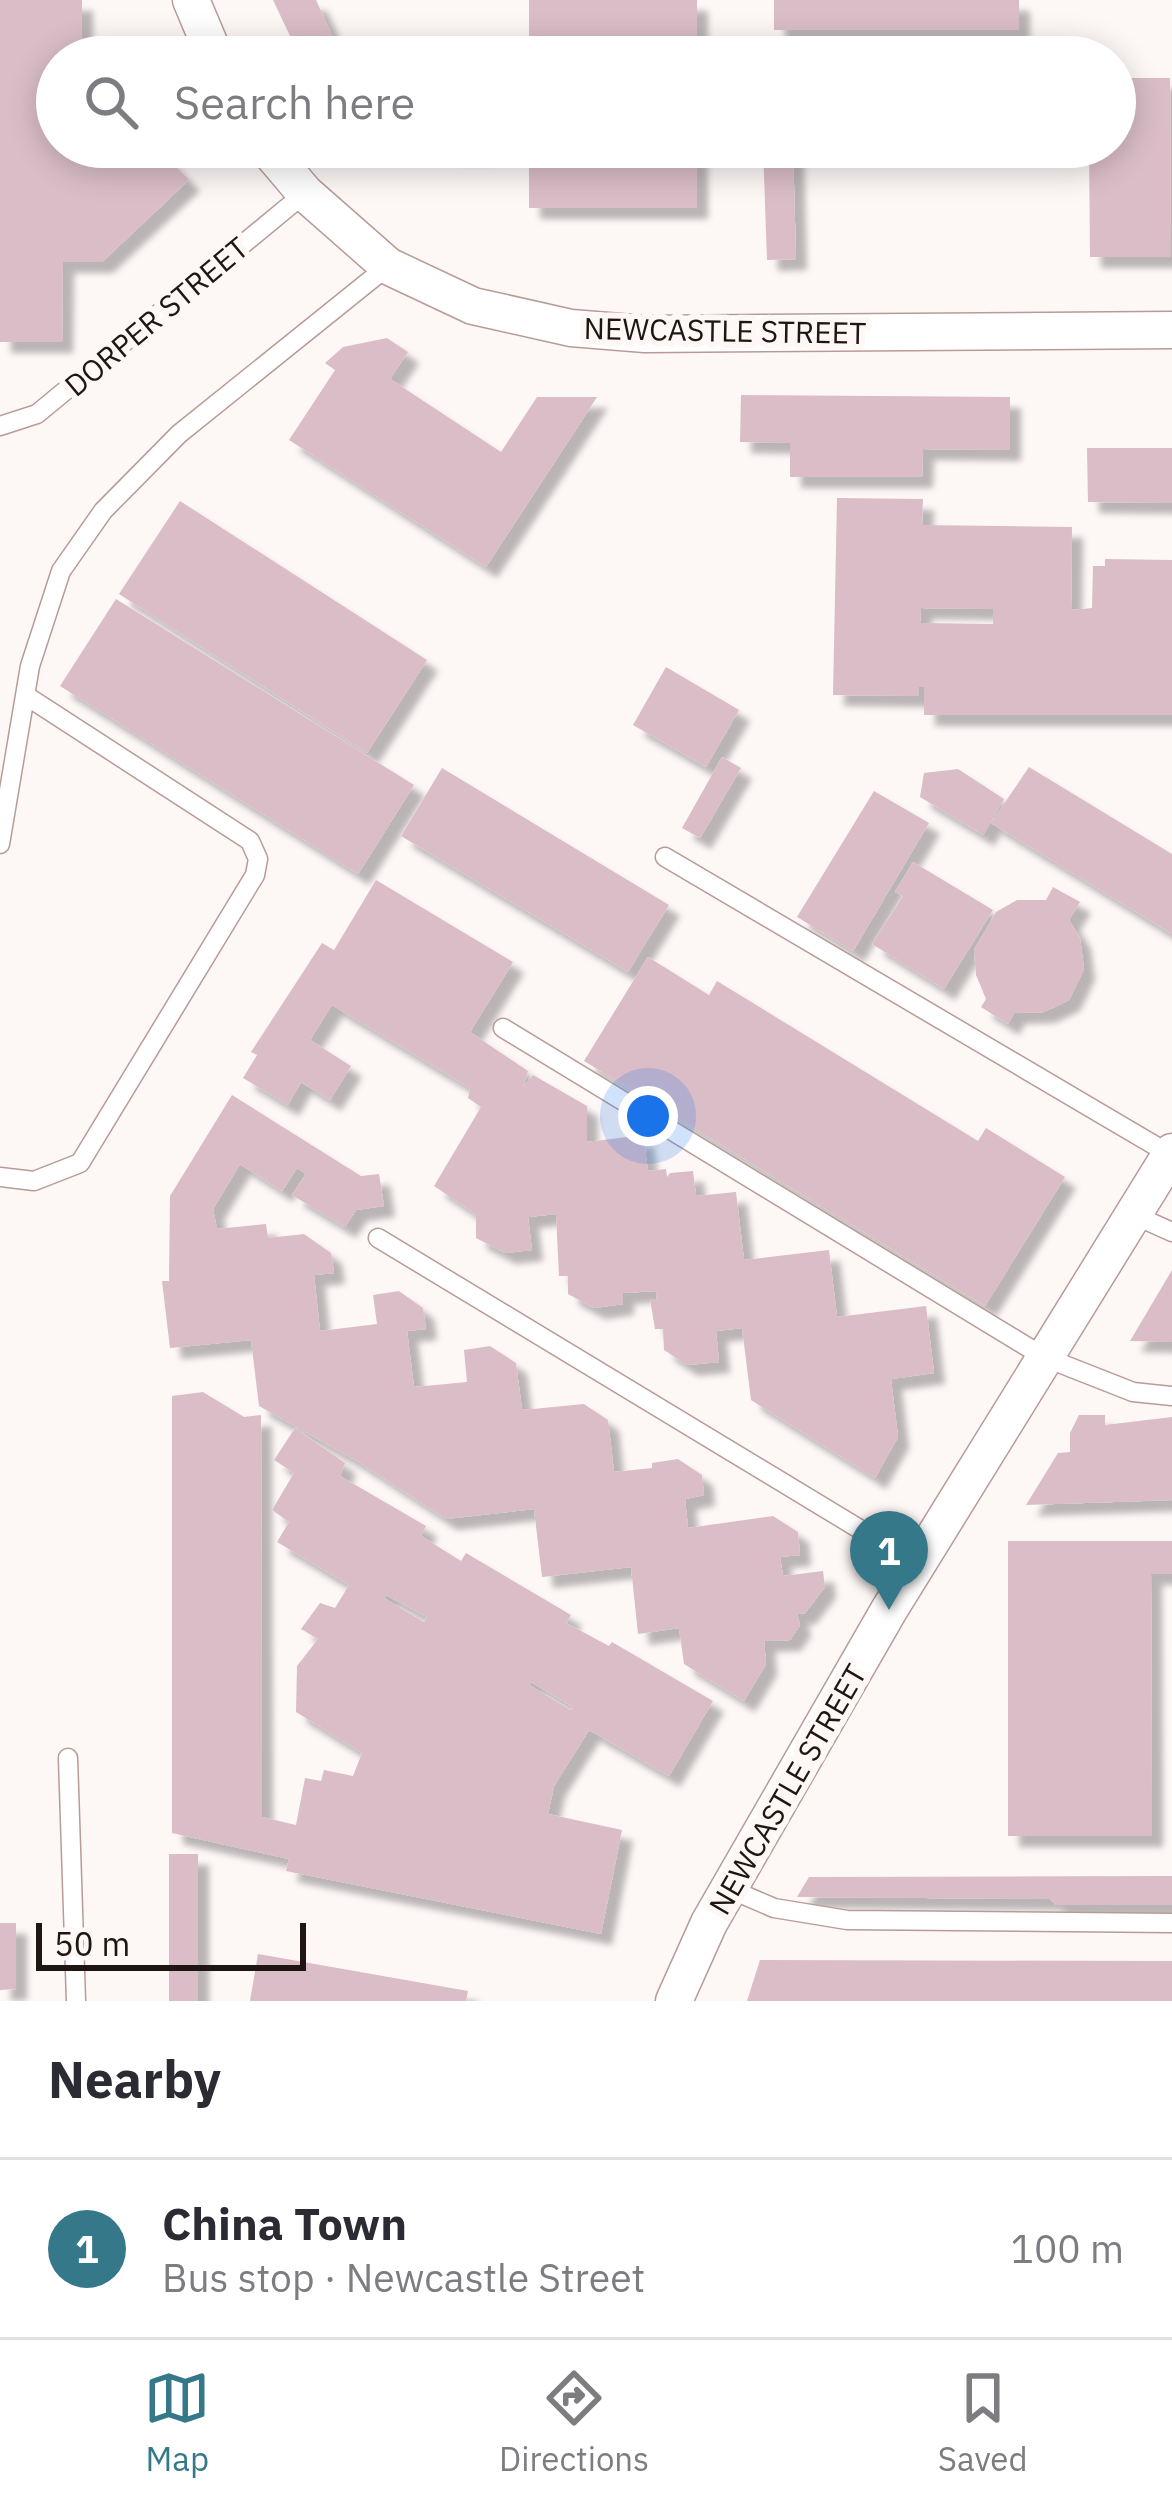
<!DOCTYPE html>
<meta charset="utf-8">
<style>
:root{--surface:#fff;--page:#f7f7f7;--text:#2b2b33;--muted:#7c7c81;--line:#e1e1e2;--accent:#357889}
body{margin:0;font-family:"IBM Plex Sans",sans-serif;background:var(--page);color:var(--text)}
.scale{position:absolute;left:36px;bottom:30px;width:270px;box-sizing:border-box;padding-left:12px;border:6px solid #1f1513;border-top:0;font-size:33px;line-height:42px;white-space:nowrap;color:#1f1513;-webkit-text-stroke:9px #fdf7f6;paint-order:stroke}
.you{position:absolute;left:648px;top:1116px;width:42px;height:42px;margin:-30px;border:9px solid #fff;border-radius:50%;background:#1a73e8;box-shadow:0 0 0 18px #1a73e833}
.badge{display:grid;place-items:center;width:78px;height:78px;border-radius:50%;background:var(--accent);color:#fff;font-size:39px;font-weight:700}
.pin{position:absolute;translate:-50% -99px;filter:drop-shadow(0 3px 6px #0008)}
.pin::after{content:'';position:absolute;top:63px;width:42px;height:36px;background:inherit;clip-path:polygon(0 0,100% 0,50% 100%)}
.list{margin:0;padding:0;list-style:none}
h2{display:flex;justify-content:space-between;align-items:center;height:156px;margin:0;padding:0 48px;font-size:51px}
h2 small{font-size:39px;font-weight:400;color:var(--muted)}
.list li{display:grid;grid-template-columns:78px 1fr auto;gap:36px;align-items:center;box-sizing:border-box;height:180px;padding:0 48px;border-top:3px solid var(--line)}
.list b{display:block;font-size:45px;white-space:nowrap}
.list p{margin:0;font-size:39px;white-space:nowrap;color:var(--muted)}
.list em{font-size:39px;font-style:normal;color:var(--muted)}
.icon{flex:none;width:66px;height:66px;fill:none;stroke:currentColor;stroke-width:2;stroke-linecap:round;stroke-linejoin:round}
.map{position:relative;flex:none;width:1172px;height:2001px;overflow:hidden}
.search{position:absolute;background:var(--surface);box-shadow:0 6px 30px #0003;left:36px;right:36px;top:36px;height:132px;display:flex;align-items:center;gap:30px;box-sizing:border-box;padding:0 42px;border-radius:66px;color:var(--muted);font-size:45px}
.sheet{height:336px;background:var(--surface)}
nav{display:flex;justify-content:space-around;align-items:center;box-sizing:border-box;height:168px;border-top:3px solid var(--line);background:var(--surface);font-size:33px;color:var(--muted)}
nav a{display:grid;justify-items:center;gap:6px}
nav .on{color:var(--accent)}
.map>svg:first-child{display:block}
.building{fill:#dabdc7;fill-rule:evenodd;filter:url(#shadow)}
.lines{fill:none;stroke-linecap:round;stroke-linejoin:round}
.lane-casing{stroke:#b89b97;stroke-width:21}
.street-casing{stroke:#b89b97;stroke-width:39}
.lane{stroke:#fff;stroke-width:18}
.street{stroke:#fff;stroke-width:36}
.labels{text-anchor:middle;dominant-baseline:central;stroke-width:12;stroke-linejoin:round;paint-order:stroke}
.street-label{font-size:30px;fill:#1f1513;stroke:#fdf7f6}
</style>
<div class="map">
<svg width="1172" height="2001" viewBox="0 0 1172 2001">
<defs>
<filter id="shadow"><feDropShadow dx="11" dy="11" stdDeviation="3" flood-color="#0004"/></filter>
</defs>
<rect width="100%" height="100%" fill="#fdf7f6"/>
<path class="building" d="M 0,0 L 82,0 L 82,57 L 57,57 L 57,147 L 157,147 L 189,180 L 102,262 L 63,262 L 62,342 L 0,342 Z
M 273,0 L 316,0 L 342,57 L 300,57 Z
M 529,0 L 697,0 L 697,57 L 529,57 Z
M 774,0 L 1019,0 L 1019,30 L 774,30 Z
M 1081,48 L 1082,57 L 764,57 L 764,49 Z
M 1115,78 L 1170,78 L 1171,257 L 1090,257 L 1089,147 L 1115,147 Z
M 448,147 L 483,147 L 483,152 L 448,152 Z
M 529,147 L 697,147 L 697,208 L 529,208 Z
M 763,147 L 793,147 L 796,259 L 767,260 Z
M 387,338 L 408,352 L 390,379 L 501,452 L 537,397 L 597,397 L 486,567 L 289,440 L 335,370 L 325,363 L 343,347 Z
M 741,395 L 1010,397 L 1010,450 L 923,449 L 922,477 L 790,477 L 790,443 L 740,442 Z
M 1087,448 L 1172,448 L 1172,503 L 1088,502 Z
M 837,498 L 923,499 L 922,525 L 1072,527 L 1071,610 L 1092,608 L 1093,566 L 1105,566 L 1105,559 L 1172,560 L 1172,715 L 924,715 L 924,687 L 919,687 L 919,696 L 833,695 ZM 921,608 L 993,609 L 993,624 L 920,623 Z
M 180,501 L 427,660 L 367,753 L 119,594 Z
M 116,599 L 414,785 L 358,874 L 60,686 Z
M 666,667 L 739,710 L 706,767 L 633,725 Z
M 722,757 L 741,768 L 700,838 L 682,828 Z
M 1029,767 L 1172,854 L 1172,934 L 991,823 Z
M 442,768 L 669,905 L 628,972 L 401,836 Z
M 958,769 L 1004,799 L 983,835 L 920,797 L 924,773 Z
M 874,791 L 929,823 L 853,951 L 797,917 Z
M 913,862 L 993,910 L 944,989 L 872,944 L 903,896 L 895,892 Z
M 376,880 L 513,962 L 470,1032 L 528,1071 L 523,1087 L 533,1075 L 587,1106 L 587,1142 L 643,1135 L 648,1171 L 666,1169 L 667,1177 L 670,1173 L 693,1171 L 696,1196 L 736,1192 L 744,1260 L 829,1250 L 837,1317 L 926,1306 L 934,1373 L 891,1379 L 898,1437 L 875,1478 L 751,1400 L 742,1328 L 716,1331 L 719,1362 L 687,1365 L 664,1350 L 663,1329 L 655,1329 L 650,1299 L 657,1299 L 656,1291 L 623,1293 L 623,1304 L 594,1308 L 568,1294 L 568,1276 L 559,1276 L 556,1214 L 528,1217 L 532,1250 L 505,1253 L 476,1238 L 476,1214 L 434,1186 L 481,1107 L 468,1098 L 470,1088 L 332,1005 L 310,1040 L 351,1066 L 330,1100 L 301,1082 L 288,1105 L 243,1078 L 257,1055 L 251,1052 L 322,943 L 334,950 Z
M 1053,887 L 1080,902 L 1069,920 L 1080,938 L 1084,969 L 1069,1000 L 1044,1012 L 1014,1013 L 1008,1024 L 981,1007 L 986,999 L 976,975 L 974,950 L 996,912 L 1017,900 L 1046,900 Z
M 648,957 L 709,995 L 717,981 L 978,1141 L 986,1128 L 1065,1177 L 985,1306 L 584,1061 Z
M 232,1095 L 361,1176 L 379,1174 L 384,1206 L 356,1210 L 345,1227 L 292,1195 L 306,1174 L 297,1168 L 282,1191 L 240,1164 L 213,1209 L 217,1229 L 266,1224 L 268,1238 L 304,1234 L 331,1253 L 334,1273 L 314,1275 L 320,1331 L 377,1324 L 373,1295 L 399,1291 L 423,1308 L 426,1329 L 407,1331 L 414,1387 L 467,1382 L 464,1350 L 490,1346 L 516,1363 L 522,1410 L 584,1404 L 608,1420 L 614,1472 L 652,1468 L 652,1463 L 678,1459 L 702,1475 L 704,1495 L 685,1499 L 688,1528 L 773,1516 L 798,1532 L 800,1555 L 780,1557 L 783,1576 L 823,1571 L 825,1587 L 805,1613 L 797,1614 L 800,1625 L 790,1640 L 764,1641 L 766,1664 L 744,1701 L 684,1664 L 679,1628 L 638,1634 L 631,1567 L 542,1577 L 534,1509 L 446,1519 L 357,1461 L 259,1406 L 251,1340 L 170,1348 L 162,1281 L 169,1281 L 170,1196 Z
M 1172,1270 L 1172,1342 L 1130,1341 Z
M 203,1392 L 244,1417 L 261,1415 L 262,1817 L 296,1825 L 305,1778 L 321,1781 L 324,1770 L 353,1776 L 362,1753 L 296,1712 L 297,1666 L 318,1639 L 301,1629 L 320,1603 L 335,1608 L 349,1585 L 277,1542 L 289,1522 L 272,1510 L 294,1473 L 274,1460 L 295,1428 L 345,1463 L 340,1476 L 426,1526 L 421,1536 L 461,1561 L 466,1553 L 571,1615 L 566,1623 L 609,1646 L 612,1642 L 713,1701 L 669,1776 L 589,1730 L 554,1786 L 548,1814 L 622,1830 L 601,1934 L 286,1871 L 289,1859 L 172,1833 L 172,1396 ZM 386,1595 L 427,1617 L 424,1622 L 384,1598 ZM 531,1682 L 573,1707 L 571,1710 L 529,1685 Z
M 1079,1415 L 1105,1415 L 1105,1425 L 1172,1417 L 1172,1500 L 1026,1505 L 1058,1453 L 1070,1452 L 1070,1433 Z
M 1008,1541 L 1172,1541 L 1172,1574 L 1151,1574 L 1152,1836 L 1008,1836 Z
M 169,1854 L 198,1854 L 198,2001 L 169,2001 Z
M 1172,1876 L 1172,1905 L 1056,1905 L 1050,1899 L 797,1897 L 809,1877 Z
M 0,1923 L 16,1923 L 16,1989 L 0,1990 Z
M 258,1954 L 468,1991 L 466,2001 L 250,2001 Z
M 760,1960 L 1172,1961 L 1172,2001 L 747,2001 Z"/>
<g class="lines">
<g class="lane-casing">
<path id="lane" d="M 0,426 L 37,414 L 305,193
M 0,844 L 30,666 L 61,571 L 103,511 L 179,434 L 388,266
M 665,857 L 1171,1155
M 503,1028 L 1044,1357 L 1133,1392 L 1172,1396
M 0,1177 L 34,1181 L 80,1163 L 255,875 L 258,859 L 250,841 L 25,695
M 1132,1214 L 1172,1232
M 378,1238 L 919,1565
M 68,1758 L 76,2001
M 730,1889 L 774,1908 L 847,1920 L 1172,1923"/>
</g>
<g class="street-casing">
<path id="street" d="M 191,0 L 215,57
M 266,147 L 305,193 L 388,266 L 473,306 L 571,328 L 645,334 L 1172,330
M 674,2001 L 709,1923 L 889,1610 L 1172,1152"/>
</g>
<use href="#lane" class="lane"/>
<use href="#street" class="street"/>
</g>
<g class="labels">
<g class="street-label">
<text transform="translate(156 316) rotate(-40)">DORPER STREET</text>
<text transform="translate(725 330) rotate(1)">NEWCASTLE STREET</text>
<text transform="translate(787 1789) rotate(-60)">NEWCASTLE STREET</text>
</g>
</g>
</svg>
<div class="scale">50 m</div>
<div class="you"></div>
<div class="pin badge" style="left:889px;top:1610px">1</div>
<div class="search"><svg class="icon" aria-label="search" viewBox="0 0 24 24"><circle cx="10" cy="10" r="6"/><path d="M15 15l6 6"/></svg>Search here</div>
</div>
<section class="sheet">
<h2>Nearby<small></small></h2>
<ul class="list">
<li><span class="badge">1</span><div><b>China Town</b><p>Bus stop · Newcastle Street</p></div><em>100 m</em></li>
</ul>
</section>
<nav>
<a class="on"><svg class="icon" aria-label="map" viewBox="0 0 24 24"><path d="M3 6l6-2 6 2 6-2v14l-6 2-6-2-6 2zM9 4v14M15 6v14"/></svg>Map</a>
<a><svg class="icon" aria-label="directions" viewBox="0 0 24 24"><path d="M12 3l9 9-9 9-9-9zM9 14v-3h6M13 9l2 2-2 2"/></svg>Directions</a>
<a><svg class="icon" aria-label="saved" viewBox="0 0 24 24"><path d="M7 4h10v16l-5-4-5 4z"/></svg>Saved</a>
</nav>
